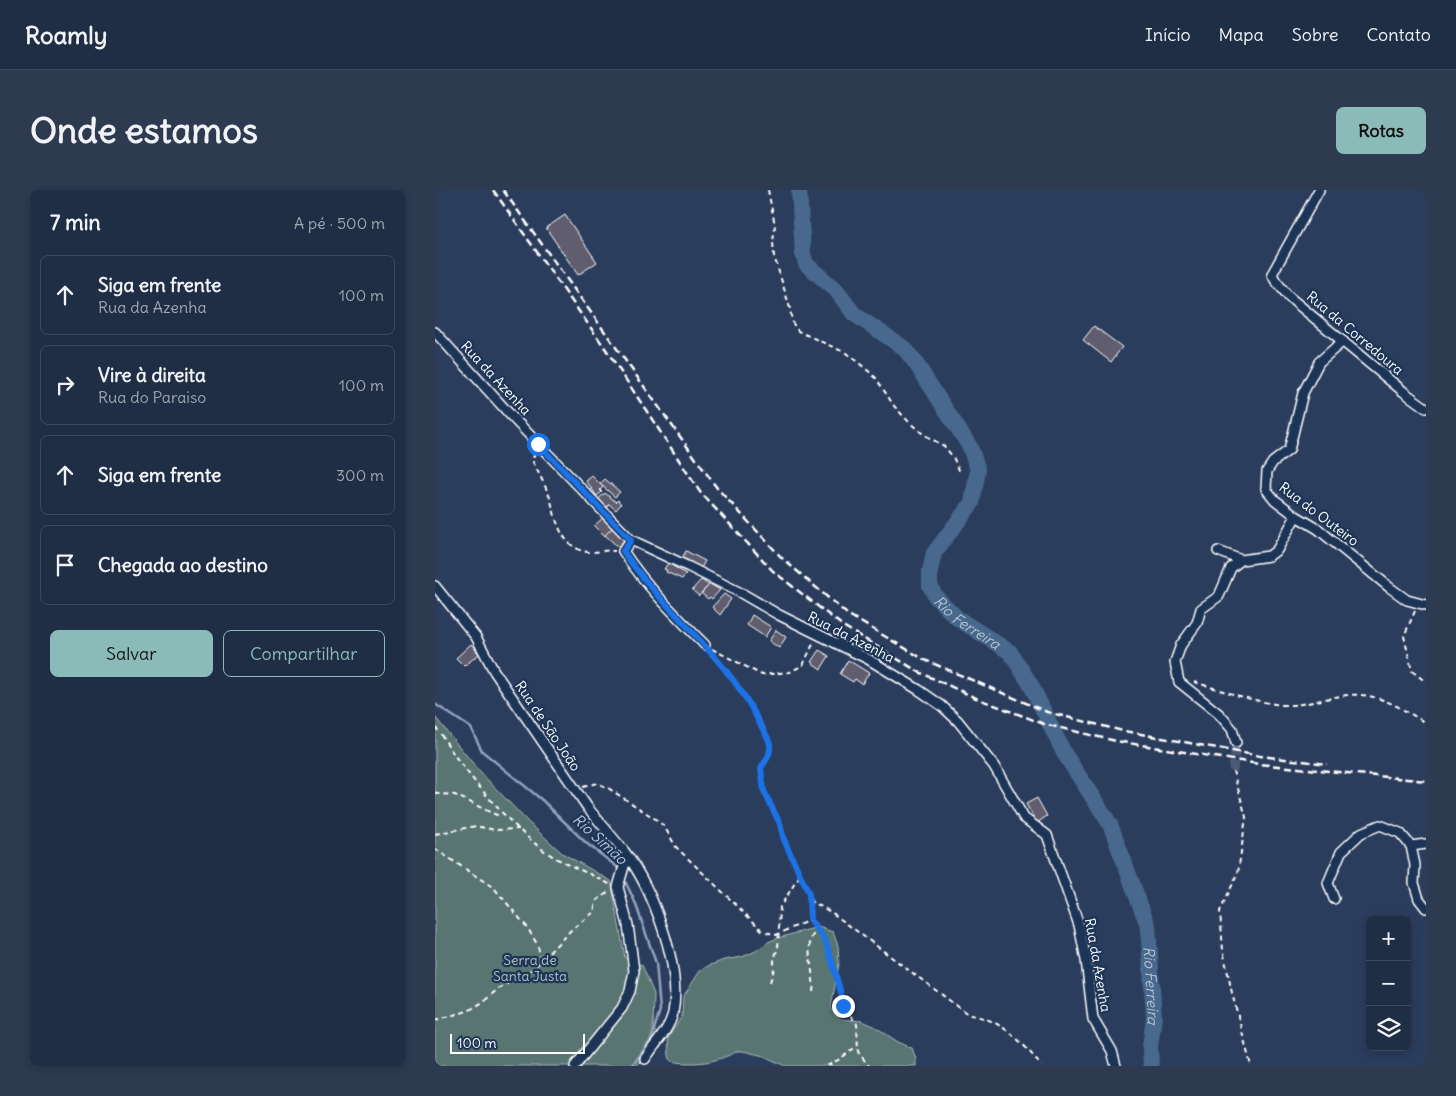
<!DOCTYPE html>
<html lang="pt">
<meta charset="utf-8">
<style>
:root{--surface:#202e45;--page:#2d3a50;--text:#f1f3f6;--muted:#a2a8b3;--line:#3d4a5e;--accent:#8bbbb9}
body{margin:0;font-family:Delius,sans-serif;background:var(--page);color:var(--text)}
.controls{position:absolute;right:15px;bottom:15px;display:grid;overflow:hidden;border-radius:8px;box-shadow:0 2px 8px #0003}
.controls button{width:45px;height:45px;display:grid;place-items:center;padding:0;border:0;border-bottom:1px solid var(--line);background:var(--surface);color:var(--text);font:25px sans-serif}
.scale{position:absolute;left:15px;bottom:12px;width:135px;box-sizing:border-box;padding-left:5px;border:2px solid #fff;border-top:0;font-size:14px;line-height:18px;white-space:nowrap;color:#fff;-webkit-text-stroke:4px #1d3557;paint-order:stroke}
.stop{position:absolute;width:15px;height:15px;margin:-11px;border:4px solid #1a73e8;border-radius:50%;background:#fff}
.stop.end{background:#1a73e8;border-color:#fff;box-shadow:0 1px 5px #0008}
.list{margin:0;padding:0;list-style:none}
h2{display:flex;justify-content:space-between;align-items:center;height:65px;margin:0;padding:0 20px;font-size:21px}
h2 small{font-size:16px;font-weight:400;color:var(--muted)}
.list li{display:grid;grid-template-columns:32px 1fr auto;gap:15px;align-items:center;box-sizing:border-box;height:80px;margin:0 10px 10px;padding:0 10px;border:1px solid var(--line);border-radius:8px}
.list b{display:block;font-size:19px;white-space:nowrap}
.list p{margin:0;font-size:16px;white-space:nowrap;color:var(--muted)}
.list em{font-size:16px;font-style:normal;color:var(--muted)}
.actions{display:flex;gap:10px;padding:15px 20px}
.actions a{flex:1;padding:11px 0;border:1px solid var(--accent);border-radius:8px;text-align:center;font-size:18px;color:var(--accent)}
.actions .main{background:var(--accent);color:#111}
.icon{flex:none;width:28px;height:28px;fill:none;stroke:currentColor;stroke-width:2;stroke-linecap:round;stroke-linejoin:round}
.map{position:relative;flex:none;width:991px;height:876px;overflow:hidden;border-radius:8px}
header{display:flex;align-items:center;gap:30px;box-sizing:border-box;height:70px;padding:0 25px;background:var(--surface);border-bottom:1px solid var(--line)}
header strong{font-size:24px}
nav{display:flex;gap:28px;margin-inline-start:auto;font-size:18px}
.intro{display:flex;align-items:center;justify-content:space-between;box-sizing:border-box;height:120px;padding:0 30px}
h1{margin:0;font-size:35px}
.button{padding:12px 22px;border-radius:8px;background:var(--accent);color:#111;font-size:18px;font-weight:700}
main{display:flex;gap:30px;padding:0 30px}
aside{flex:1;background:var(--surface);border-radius:8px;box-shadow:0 2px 8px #0003}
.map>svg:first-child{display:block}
.green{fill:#597471;stroke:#acbab8}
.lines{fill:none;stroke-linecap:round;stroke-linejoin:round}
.stream{stroke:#91a4bb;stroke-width:2.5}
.river{stroke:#48688e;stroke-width:16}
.building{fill:#615d6e;stroke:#fff}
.minor-tunnel{stroke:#4b5a74;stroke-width:9;stroke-dasharray:9 4.5;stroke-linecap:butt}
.minor-casing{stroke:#fff;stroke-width:12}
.path{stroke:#fff;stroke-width:2;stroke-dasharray:5 4;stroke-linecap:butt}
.minor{stroke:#1d3557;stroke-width:9}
.rail{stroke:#fff;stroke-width:2.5;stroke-dasharray:8 4;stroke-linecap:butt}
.route{stroke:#1a73e8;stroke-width:6}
.labels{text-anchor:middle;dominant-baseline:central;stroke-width:4.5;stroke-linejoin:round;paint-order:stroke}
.street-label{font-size:14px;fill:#fff;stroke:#1d3557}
.park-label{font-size:14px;fill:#b4c0bf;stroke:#1d3557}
.water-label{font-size:15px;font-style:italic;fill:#b6c3d2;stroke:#1d3557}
</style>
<header>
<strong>Roamly</strong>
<nav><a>Início</a><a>Mapa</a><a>Sobre</a><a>Contato</a></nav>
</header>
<div class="intro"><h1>Onde estamos</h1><a class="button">Rotas</a></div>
<main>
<aside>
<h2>7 min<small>A pé · 500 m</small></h2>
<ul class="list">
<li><svg class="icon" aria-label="ahead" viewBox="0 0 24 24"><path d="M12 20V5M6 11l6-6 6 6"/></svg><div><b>Siga em frente</b><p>Rua da Azenha</p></div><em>100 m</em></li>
<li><svg class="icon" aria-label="right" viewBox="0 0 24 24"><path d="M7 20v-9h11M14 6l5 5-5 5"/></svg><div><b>Vire à direita</b><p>Rua do Paraiso</p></div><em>100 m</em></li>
<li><svg class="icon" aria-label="ahead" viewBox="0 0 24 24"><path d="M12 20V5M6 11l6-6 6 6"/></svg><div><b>Siga em frente</b></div><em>300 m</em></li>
<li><svg class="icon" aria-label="arrive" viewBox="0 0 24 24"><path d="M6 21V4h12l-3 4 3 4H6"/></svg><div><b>Chegada ao destino</b></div></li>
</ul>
<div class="actions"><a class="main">Salvar</a><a>Compartilhar</a></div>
</aside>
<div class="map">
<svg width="991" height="876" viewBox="0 0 991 876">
<rect width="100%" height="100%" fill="#2b3d5c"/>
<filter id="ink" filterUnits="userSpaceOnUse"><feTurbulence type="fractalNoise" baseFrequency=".02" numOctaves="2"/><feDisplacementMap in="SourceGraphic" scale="10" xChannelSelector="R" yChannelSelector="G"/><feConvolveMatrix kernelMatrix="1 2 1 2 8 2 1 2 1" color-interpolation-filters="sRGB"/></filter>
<g filter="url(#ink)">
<path class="green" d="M 0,527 L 45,582 L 93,632 L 127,663 L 176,691 L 190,768 L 207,775 L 219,804 L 218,840 L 224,844 L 202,876 L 0,876 Z
M 383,737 L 398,742 L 403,756 L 404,774 L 396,817 L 400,826 L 406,829 L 427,831 L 439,836 L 463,852 L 477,858 L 481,869 L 481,876 L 350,876 L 329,866 L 308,861 L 303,861 C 282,872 259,876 236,871 L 234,866 L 233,848 L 247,826 L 248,807 L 265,781 L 273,776 L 289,770 L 307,767 L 321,761 L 333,752 L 343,748 Z"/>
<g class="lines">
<path class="stream" d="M 0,514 L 36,538 L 47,561 L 107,610 L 151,653 L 181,676 L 185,682
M 188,687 L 200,712 L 221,773 L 225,820 L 216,850 L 197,876"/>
<path class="river" id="s1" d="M 364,0 L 368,64 L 371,74 L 401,100 L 419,124 L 469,158 L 480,172 L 535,257 L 543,280 L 537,313 L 499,363 L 495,381 L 495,396 L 501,407 L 522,428 L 575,462 L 596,495 L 629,563 L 675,634 L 713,736 L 719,827 L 715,857 L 716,876"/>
</g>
<path class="building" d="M 130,25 L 162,72 L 143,85 L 111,38 Z
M 659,136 L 687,157 L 676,172 L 648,150 Z
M 157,286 L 168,297 L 165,300 L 167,302 L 162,306 L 151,291 Z
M 170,289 L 185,302 L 180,307 L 165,294 Z
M 170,303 L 181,312 L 183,310 L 186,314 L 181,320 L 174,314 L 170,320 L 161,311 Z
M 169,327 L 178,337 L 169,346 L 159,336 Z
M 178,337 L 190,349 L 183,357 L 170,345 Z
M 251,361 L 270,371 L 265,380 L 246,370 Z
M 233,373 L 251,384 L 247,389 L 231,382 L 232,380 L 229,379 Z
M 266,390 L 274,395 L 264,406 L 257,400 Z
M 275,394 L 285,400 L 277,409 L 275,407 L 273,409 L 266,403 Z
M 289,404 L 296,409 L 285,425 L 277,417 Z
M 317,425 L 336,437 L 330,447 L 312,435 Z
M 341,440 L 351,447 L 344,458 L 334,451 Z
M 36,454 L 44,464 L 29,476 L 21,468 Z
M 384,460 L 394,466 L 386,479 L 376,472 Z
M 413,470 L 434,483 L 427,494 L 420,489 L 418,492 L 405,484 Z
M 602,608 L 612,626 L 602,633 L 591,614 Z"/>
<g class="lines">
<path class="minor-tunnel" d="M 798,581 L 801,553"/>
<g class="minor-casing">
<path id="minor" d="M 884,0 L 837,84 L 840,90 L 854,107 L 969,202 L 991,218
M 0,142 L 79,229 L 196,350 L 254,377 L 306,403 L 344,425 L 433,469 L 484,500 L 507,516 L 523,531 L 559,576 L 589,628 L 612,645 L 644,735 L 651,770 L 658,829 L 677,861 L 681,876
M 908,151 L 884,172 L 868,203 L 854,260 L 838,272 L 832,281 L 831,299 L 840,310 L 861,326 L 883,339 L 954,397 L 972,410 L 991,415
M 196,350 L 188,361 C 210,395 242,427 270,455
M 783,361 L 806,370
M 0,396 L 41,447 L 59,481 L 153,618 L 189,661 L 190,673 L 183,697 L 193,735 L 196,757 L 199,781 L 195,801 L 187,818 L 140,876
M 801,553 L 797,539 L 784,524 L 744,492 L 740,472 L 746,455 L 762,433 L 766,419 L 784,406 L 796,378 L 806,370 L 834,366 L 842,360 L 861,326
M 976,656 L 991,654
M 189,661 C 218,699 247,776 238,823 C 234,840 219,855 210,869
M 899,709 L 893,693 L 906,662 L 926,643 L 945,635 L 965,643 L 976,656 L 980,675 L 979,693 L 984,709 L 991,718"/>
</g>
<path class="path" d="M 333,0 L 340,35 L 338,52 L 339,66 L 355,118 L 357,132 L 363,141 L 411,163 L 430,178 L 441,188 L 459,216 L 474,232 L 488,244 L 509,256 L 518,267 L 525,282
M 100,263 L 97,270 C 103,282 109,293 114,305 C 121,325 122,350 145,360 C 157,365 168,359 180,361
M 980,421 L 969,446 L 977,481 L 991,492
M 277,459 L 327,485 L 355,482 L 368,475 L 379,452
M 275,461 C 290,480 341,541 334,565 C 333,570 328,575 326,578 L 329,601 L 345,634 L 349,650 L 374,704 L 375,730 L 389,749 L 393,758 L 406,803 L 408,816 L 422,834 L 423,862 L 434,876
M 759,492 C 786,500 822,513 849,515 C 871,516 892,507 913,505 C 943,502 967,519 991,533
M 0,537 C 10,548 16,562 26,574 C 50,605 77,636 108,660 C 129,675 154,682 176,695
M 798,581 L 811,627 L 803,683 L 785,721 L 788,760 L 797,803 L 816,876
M 148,597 L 162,593 L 173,598 L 219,628 L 229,636 L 241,657 L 328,741 L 341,745 L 375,730
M 0,602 L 3,604 L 20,605 L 57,623 L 62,625 L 67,624
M 0,644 L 41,636 L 60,640 L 84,639
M 0,659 L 59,698 L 92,737 L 102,754 L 107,770
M 374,710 L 396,722 L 534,825 C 565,828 588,852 606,876
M 335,792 L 339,779 L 339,769 L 343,758 L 345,717 L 365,685
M 378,802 C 381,783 366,754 382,740
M 0,830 L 33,821 L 48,812 L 63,799 L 98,779 L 137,739 L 159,722 L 161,711 L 175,701
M 392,876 L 405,869 L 422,856"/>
<use href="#minor" class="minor"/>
<path class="rail" d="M 58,0 L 170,158 L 265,302 L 338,381 L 408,436 L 484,482 L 541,508 L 609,534 L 681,551 L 824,574 L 991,591
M 68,0 L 282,298 L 348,369 L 412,424 L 490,470 L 612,522 L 684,540 L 825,566 L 892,574"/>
</g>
</g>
<g class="lines" filter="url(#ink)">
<path class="route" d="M 103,254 L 196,350 L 188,361 C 229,422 293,466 325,534 C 328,540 334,548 335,554 C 336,565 331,570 326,578 L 329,601 L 345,634 L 349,650 L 374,704 L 375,730 L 389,749 L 393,758 L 406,803 L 408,816"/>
</g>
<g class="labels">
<g class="street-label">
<text transform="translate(920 143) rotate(40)">Rua da Corredoura</text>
<text transform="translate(61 188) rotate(47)">Rua da Azenha</text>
<text transform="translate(884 324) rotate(37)">Rua do Outeiro</text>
<text transform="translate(416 447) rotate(27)">Rua da Azenha</text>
<text transform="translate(113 536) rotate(56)">Rua de São João</text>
<text transform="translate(663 775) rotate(80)">Rua da Azenha</text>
</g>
<g class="park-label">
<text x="95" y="770">Serra de<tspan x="95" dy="16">Santa Justa</tspan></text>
</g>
<g class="water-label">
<text stroke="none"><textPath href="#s1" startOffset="531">Rio Ferreira</textPath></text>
<text transform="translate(165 649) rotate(42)">Rio Simão</text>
<text stroke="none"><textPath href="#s1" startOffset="951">Rio Ferreira</textPath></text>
</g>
</g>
</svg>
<div class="controls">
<button>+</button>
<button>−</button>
<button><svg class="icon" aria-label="layers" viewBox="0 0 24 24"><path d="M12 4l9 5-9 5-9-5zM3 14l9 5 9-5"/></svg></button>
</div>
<div class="scale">100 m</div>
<div class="stop" style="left:103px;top:254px"></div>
<div class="stop end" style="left:408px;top:816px"></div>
</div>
</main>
